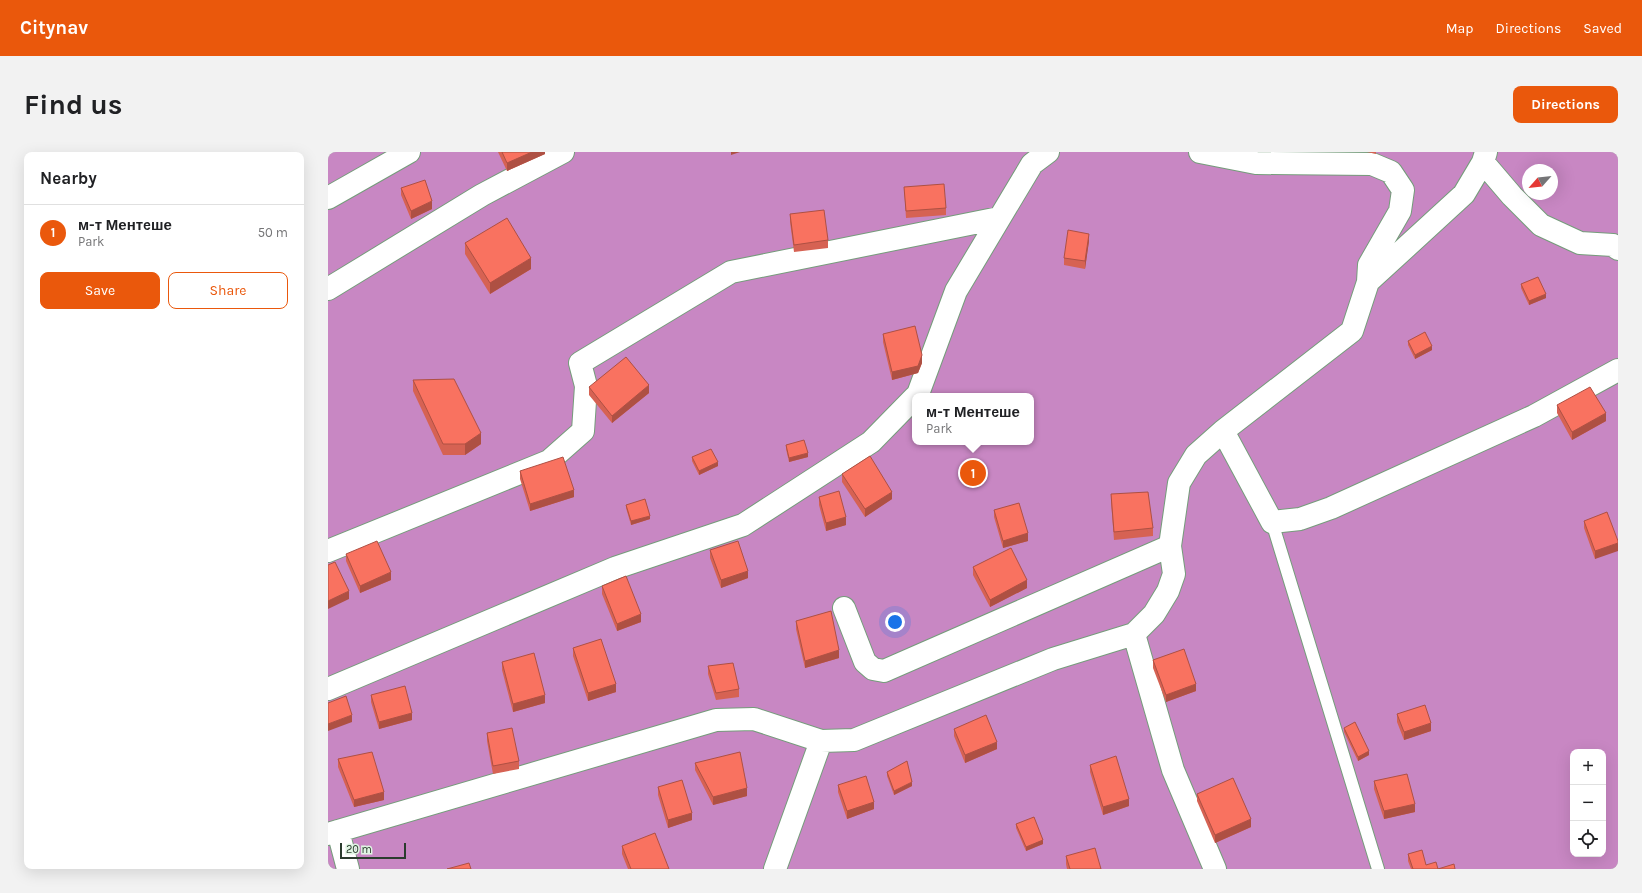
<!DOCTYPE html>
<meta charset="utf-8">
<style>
:root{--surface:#fff;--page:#f2f2f2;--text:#202124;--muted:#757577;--line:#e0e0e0;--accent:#ea580c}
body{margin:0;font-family:Karla,sans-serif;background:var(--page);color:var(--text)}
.controls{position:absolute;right:12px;bottom:12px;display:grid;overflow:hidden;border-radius:8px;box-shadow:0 4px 16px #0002}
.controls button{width:36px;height:36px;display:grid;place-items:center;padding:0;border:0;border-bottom:1px solid var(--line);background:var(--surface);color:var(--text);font:20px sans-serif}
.compass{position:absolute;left:1194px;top:12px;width:36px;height:36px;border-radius:50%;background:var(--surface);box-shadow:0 4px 16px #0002;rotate:243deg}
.scale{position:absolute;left:12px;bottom:10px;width:66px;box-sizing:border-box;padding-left:4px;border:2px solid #2b3c2e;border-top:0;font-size:11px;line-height:14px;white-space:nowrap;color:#2b3c2e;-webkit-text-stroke:3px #e0f5e3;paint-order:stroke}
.you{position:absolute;left:567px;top:470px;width:14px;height:14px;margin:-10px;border:3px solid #fff;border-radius:50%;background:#1a73e8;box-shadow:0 0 0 6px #1a73e833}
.badge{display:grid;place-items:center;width:26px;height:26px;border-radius:50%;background:var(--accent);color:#fff;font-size:13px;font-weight:700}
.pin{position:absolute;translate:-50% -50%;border:2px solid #fff;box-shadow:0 1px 4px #0006}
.popup{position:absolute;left:584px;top:241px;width:122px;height:52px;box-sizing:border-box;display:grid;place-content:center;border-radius:8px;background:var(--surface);filter:drop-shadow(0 1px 3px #0005);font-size:13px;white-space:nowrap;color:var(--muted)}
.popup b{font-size:15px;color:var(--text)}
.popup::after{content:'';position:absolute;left:50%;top:100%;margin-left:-8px;border:8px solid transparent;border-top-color:var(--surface)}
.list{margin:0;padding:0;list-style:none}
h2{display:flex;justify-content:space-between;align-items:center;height:52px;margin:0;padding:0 16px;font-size:17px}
h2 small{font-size:13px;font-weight:400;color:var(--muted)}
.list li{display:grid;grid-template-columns:26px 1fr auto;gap:12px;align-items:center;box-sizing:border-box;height:56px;padding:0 16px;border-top:1px solid var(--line)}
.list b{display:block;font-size:15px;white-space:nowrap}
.list p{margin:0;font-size:13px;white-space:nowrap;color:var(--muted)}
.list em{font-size:13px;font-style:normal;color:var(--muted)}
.actions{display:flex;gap:8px;padding:12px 16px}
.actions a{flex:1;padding:9px 0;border:1px solid var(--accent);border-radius:8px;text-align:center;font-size:14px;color:var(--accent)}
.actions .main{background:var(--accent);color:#fff}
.icon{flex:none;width:22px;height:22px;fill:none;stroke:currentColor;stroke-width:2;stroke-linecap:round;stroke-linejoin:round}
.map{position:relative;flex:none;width:1290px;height:717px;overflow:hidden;border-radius:8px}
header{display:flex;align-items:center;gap:24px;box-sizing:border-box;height:56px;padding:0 20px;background:var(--accent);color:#fff}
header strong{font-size:19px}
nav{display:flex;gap:22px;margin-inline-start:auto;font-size:14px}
.intro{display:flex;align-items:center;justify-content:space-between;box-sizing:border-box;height:96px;padding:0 24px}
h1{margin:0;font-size:28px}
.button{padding:10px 18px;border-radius:8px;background:var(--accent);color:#fff;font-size:14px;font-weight:700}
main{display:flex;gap:24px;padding:0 24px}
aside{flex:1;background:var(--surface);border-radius:8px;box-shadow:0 4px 16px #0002}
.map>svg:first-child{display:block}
.green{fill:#c887c3;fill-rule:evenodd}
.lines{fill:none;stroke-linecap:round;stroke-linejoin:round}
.lane-casing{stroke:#759c7b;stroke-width:14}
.street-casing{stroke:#759c7b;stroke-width:24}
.lane{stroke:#fff;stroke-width:12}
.street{stroke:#fff;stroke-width:22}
.wall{fill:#d66253}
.shaded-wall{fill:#ae5043}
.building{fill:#f97260;stroke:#ae5043}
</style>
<header>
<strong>Citynav</strong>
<nav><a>Map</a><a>Directions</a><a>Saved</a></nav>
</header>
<div class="intro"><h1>Find us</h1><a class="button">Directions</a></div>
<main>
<aside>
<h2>Nearby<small></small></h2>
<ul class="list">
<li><span class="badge">1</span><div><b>м-т Ментeше</b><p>Park</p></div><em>50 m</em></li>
</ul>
<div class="actions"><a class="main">Save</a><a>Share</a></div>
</aside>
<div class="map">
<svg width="1290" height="717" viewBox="0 0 1290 717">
<rect width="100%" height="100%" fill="#b0dab7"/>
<path class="green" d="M 0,0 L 1290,0 L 1290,717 L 0,717 ZM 1200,18 L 1224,18 L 1224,42 L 1200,42 ZM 587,244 L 703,244 L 703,290 L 587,290 ZM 1245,600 L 1275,600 L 1275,702 L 1245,702 Z"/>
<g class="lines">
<g class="lane-casing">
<path id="lane" d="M 944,370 L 1050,717"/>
</g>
<g class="street-casing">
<path id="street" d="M 872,0 L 928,11 L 1044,12 L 1063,20 L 1075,38 L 1072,59 L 1041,113 L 1040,130
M 1155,10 L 1184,44 L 1213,73 L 1252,91 L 1285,93 L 1290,97
M 0,46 L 81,0
M 0,137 L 154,43 L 235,0
M 588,244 L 590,242 L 628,139 L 704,12 L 720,0
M 895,279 L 944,370 L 972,367 L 1003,356 L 1206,264 L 1290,218
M 0,399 L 221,309 L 255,279 L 258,234 L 252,211 L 403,120 L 671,66
M 516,456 L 537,510 L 545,517 L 556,519 L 842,394
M 806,482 L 845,618 L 887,717
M 0,537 L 287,416 L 415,373 L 543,290 L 587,245
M 10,679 L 20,717
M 0,682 L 388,568 L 426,567 L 493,589 L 526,588 L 725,507 L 806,482 L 826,462 L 840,439 L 846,422 L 842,394 L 851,331 L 868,303 L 895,279 L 1024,179 L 1040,130 L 1136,42 L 1155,10 L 1158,0
M 447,717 L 493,589"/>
</g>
<use href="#lane" class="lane"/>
<use href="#street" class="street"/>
</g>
<path class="wall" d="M 170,0 L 217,0 L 217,2 L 179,19 Z
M 1039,0 L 1048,0 L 1048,2 Z
M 576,35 L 618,56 L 618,63 L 578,66 Z
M 73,36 L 104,57 L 83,67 L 73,43 Z
M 462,62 L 500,88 L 500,96 L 466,100 L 462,70 Z
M 761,89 L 757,117 L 736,113 L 736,106 Z
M 137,91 L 203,117 L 162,142 L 137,102 Z
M 1193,132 L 1218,146 L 1201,153 L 1193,136 Z
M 555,182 L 594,211 L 590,221 L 564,228 L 555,190 Z
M 1080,189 L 1104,198 L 1087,207 L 1080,193 Z
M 85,228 L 153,292 L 137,303 L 115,303 L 85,239 Z
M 261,235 L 321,241 L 284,271 L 261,243 Z
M 1229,253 L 1278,269 L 1244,288 L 1229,261 Z
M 458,293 L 480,305 L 461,310 L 458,297 Z
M 364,305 L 390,314 L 371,323 L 364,309 Z
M 192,319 L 246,345 L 202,359 L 192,327 Z
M 514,322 L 564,347 L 537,365 L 514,330 Z
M 783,342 L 825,376 L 825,384 L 786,388 L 783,349 Z
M 491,345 L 518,373 L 498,379 L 491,353 Z
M 298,353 L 322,367 L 303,373 L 298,356 Z
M 666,358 L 700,389 L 675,396 L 666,365 Z
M 1256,369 L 1290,389 L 1267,407 L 1256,376 Z
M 382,398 L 420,426 L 393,436 L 382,406 Z
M 18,402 L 63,428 L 32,441 L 18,409 Z
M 645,415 L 699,436 L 662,455 L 645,423 Z
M 274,434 L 313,470 L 289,479 L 274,442 Z
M 468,469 L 511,506 L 477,516 L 468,477 Z
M 245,496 L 288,540 L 260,549 L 245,504 Z
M 825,508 L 868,539 L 838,550 L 825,516 Z
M 174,510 L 217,551 L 185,560 L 174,518 Z
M 380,514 L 411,537 L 411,545 L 388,548 L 380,522 Z
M 43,543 L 84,568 L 51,577 L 43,550 Z
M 1069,562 L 1103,579 L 1076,588 L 1069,570 Z
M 1016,576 L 1041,603 L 1030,609 L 1016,580 Z
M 626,577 L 669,597 L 637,611 L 626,584 Z
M 159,581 L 191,609 L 191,617 L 165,622 L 159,589 Z
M 10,607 L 56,648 L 26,655 L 10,615 Z
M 367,611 L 419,644 L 385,653 L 367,618 Z
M 762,613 L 801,654 L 775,663 L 762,620 Z
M 559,620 L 584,634 L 566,643 L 559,624 Z
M 1046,629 L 1087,660 L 1056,667 L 1046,637 Z
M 510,633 L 546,657 L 519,667 L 510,640 Z
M 330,635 L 364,668 L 340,676 L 330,643 Z
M 869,642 L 923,675 L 887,691 L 869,649 Z
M 688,672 L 715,692 L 698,699 L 688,676 Z
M 294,694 L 341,717 L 300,717 L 294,702 Z
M 1080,702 L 1098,713 L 1110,717 L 1083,717 L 1080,709 Z
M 738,704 L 773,717 L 739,717 L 738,712 Z"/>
<path class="shaded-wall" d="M 204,0 L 217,0 L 217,2 L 179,19 L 179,11 Z
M 403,0 L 412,0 L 403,3 Z
M 104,49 L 104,57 L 83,67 L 83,59 Z
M 761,82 L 761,89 L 757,117 L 757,109 Z
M 203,106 L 203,117 L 162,142 L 162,131 Z
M 1218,142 L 1218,146 L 1201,153 L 1201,149 Z
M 1104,194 L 1104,198 L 1087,207 L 1087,203 Z
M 594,203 L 594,211 L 590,221 L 564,228 L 564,220 Z
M 321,233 L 321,241 L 284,271 L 284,264 Z
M 1278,261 L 1278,269 L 1244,288 L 1244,280 Z
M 153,281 L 153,292 L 137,303 L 137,292 Z
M 480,301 L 480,305 L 461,310 L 461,306 Z
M 390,310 L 390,314 L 371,323 L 371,319 Z
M 246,338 L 246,345 L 202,359 L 202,352 Z
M 564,340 L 564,347 L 537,365 L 537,357 Z
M 322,364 L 322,367 L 303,373 L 303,369 Z
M 518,365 L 518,373 L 498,379 L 498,371 Z
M 700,381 L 700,389 L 675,396 L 675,389 Z
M 1290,391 L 1290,399 L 1267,407 L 1267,399 Z
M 420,419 L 420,426 L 393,436 L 393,428 Z
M 63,420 L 63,428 L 32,441 L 32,434 Z
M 699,428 L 699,436 L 662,455 L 662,448 Z
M 21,439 L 21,447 L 0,457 L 0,449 Z
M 313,462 L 313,470 L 289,479 L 289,472 Z
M 511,498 L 511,506 L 477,516 L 477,509 Z
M 288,532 L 288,540 L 260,549 L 260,541 Z
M 868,532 L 868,539 L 838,550 L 838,543 Z
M 217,543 L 217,551 L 185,560 L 185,552 Z
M 84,561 L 84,568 L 51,577 L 51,570 Z
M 24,563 L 24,570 L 0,579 L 0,572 Z
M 1103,571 L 1103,579 L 1076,588 L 1076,580 Z
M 669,590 L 669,597 L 637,611 L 637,603 Z
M 1041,599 L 1041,603 L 1030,609 L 1030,605 Z
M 584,630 L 584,634 L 566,643 L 566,639 Z
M 419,636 L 419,644 L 385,653 L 385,645 Z
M 56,640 L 56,648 L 26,655 L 26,648 Z
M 801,647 L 801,654 L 775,663 L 775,655 Z
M 546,650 L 546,657 L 519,667 L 519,659 Z
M 1087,652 L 1087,660 L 1056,667 L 1056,659 Z
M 364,661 L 364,668 L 340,676 L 340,668 Z
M 923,667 L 923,675 L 887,691 L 887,683 Z
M 715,688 L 715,692 L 698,699 L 698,695 Z"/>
<path class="building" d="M 174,0 L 204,0 L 179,11 Z
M 97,28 L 104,49 L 83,59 L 73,36 Z
M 616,32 L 618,56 L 578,59 L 576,35 Z
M 496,58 L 500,88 L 466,93 L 462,62 Z
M 179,66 L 203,106 L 162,131 L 137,91 Z
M 740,78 L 761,82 L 757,109 L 736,106 Z
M 1210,125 L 1218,142 L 1201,149 L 1193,132 Z
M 587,174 L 594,203 L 590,214 L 564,220 L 555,182 Z
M 1097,180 L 1104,194 L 1087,203 L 1080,189 Z
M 298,205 L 321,233 L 284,264 L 261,235 Z
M 126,227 L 153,281 L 137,292 L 115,292 L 85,228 Z
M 1262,235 L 1278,261 L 1244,280 L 1229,253 Z
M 476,288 L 480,301 L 461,306 L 458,293 Z
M 383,297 L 390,310 L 371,319 L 364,305 Z
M 542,304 L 564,340 L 537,357 L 514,322 Z
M 235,305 L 246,338 L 202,352 L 192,319 Z
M 511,339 L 518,365 L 498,371 L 491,345 Z
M 820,340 L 825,376 L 786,380 L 783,342 Z
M 317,347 L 322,364 L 303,369 L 298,353 Z
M 691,351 L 700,381 L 675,389 L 666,358 Z
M 1279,360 L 1290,389 L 1290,391 L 1267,399 L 1256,369 Z
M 49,389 L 63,420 L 32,434 L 18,402 Z
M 410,389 L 420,419 L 393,428 L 382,398 Z
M 683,396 L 699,428 L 662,448 L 645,415 Z
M 7,410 L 21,439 L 0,449 L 0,413 Z
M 298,424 L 313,462 L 289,472 L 274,434 Z
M 503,459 L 511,498 L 477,509 L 468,469 Z
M 273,487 L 288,532 L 260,541 L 245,496 Z
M 856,497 L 868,532 L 838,543 L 825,508 Z
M 206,501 L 217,543 L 185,552 L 174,510 Z
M 405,511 L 411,537 L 388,541 L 380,514 Z
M 77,534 L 84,561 L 51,570 L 43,543 Z
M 18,544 L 24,563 L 0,572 L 0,551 Z
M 1097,553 L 1103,571 L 1076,580 L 1069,562 Z
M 658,563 L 669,590 L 637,603 L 626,577 Z
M 1027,570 L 1041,599 L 1030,605 L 1016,576 Z
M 184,576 L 191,609 L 165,614 L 159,581 Z
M 44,600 L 56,640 L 26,648 L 10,607 Z
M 412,600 L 419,636 L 385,645 L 367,611 Z
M 788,604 L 801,647 L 775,655 L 762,613 Z
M 579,609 L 584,630 L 566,639 L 559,620 Z
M 1079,622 L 1087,652 L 1056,659 L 1046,629 Z
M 538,624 L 546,650 L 519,659 L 510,633 Z
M 905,626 L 923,667 L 887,683 L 869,642 Z
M 354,628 L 364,661 L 340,668 L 330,635 Z
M 706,665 L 715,688 L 698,695 L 688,672 Z
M 327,681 L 341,717 L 303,717 L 294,694 Z
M 767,696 L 773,717 L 742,717 L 738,704 Z
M 1094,698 L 1098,713 L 1108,710 L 1110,717 L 1085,717 L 1080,702 Z
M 141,711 L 143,717 L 119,717 Z
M 1126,712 L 1127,717 L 1110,717 Z"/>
</svg>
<div class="controls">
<button>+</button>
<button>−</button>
<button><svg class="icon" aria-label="locate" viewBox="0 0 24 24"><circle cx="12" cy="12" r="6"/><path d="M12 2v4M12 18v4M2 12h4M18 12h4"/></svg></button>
</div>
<svg class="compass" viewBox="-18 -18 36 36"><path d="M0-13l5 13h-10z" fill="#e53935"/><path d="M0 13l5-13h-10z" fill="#757577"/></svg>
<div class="scale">20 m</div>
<div class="you"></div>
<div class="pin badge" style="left:645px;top:321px">1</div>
<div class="popup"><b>м-т Ментeше</b>Park</div>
</div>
</main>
